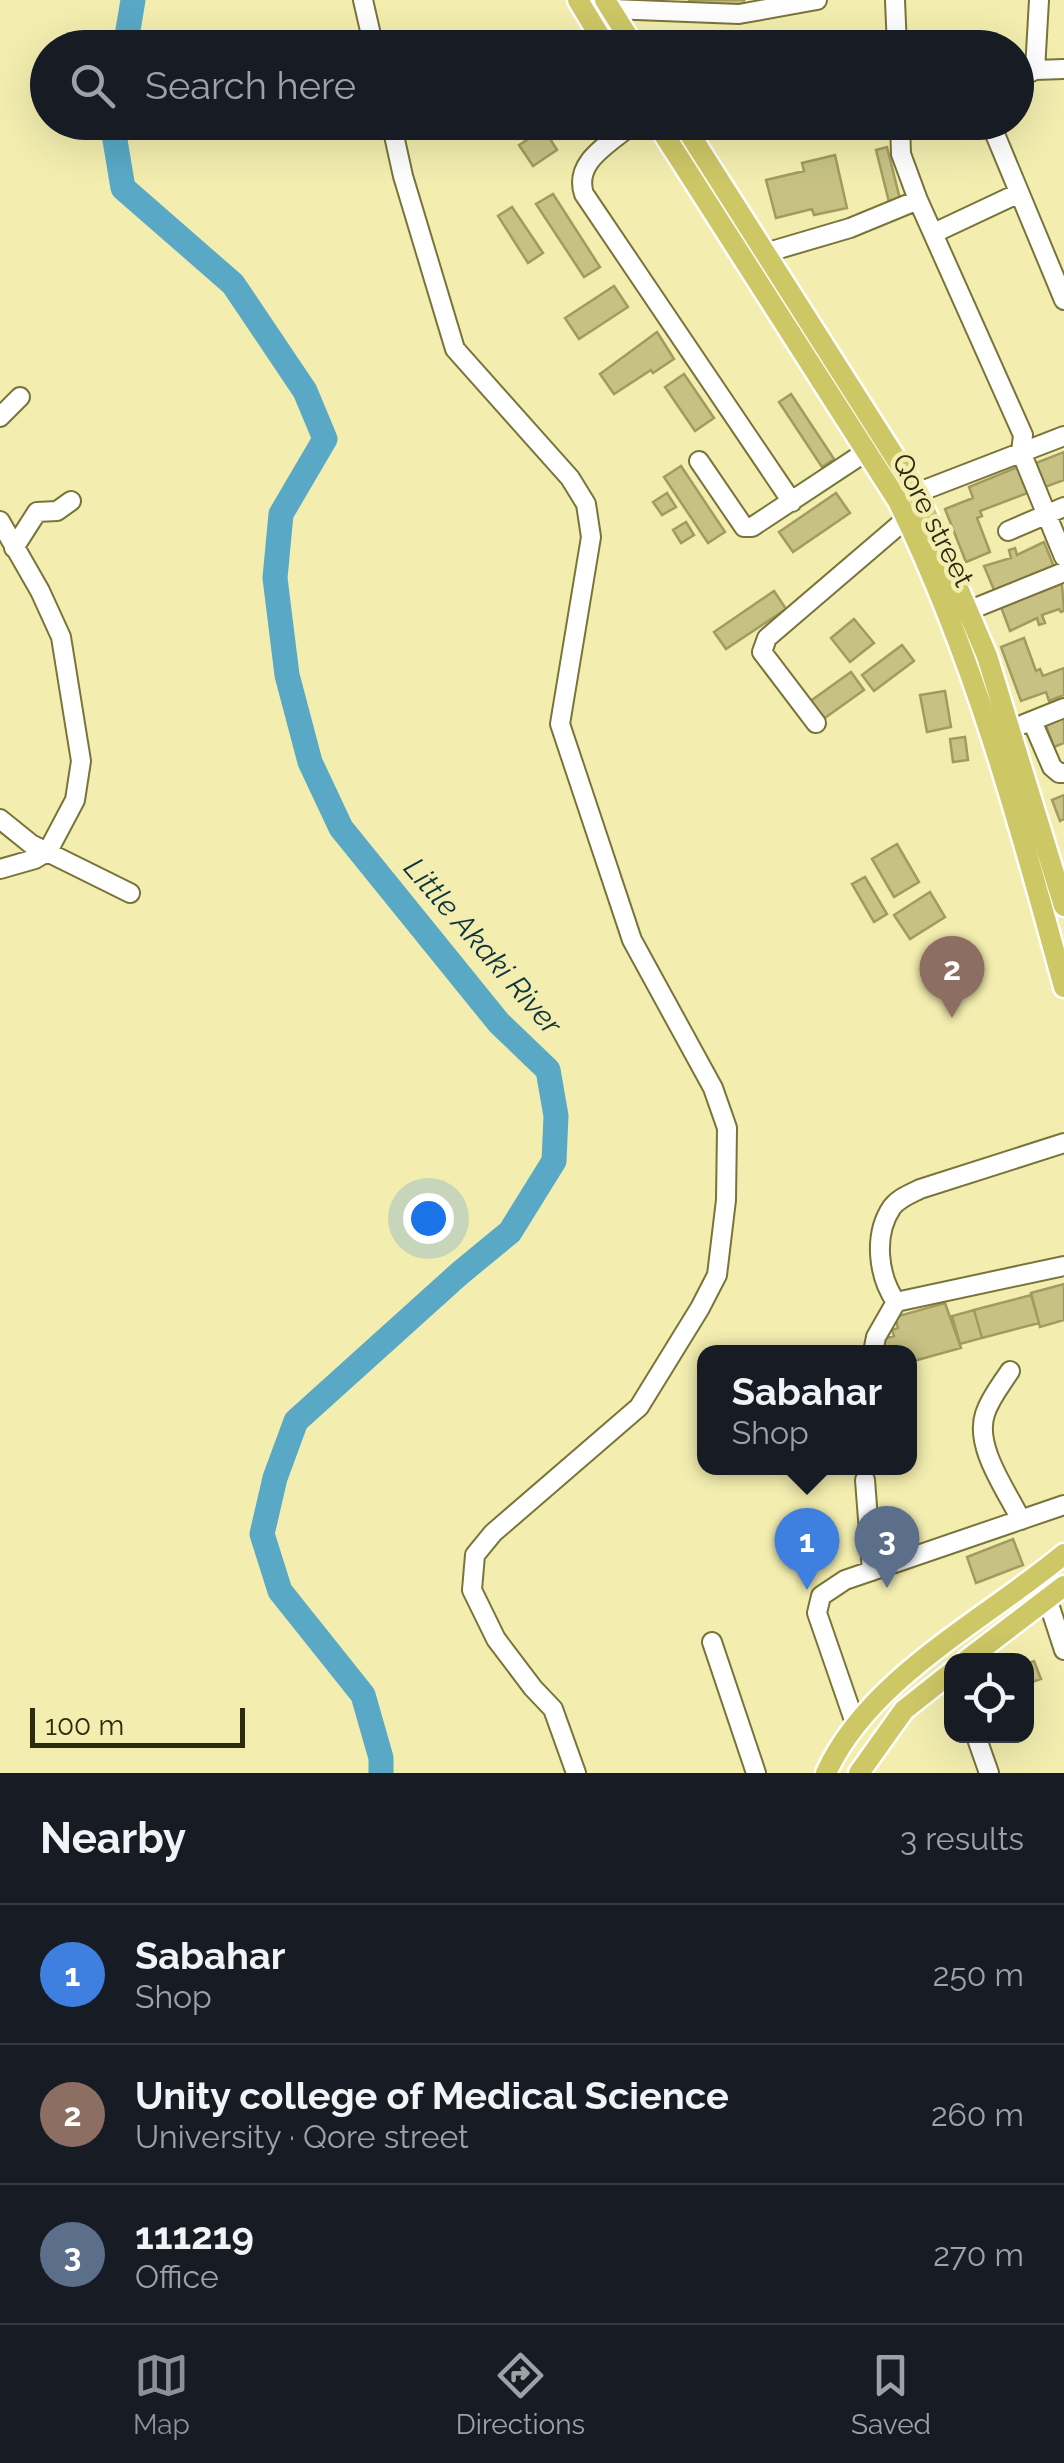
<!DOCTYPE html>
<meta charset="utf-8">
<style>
:root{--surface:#171b24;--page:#242831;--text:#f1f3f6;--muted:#9ea1a6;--line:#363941;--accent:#8c9099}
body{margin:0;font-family:Raleway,sans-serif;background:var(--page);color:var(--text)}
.controls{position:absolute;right:30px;bottom:30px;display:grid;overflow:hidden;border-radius:20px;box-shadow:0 10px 40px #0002}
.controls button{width:90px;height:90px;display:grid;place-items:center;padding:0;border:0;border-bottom:2px solid var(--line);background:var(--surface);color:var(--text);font:50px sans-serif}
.scale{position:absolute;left:30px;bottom:25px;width:215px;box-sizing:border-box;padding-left:10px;border:5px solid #2c2a11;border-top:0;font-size:28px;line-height:35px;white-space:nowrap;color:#2c2a11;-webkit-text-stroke:8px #f3eeaf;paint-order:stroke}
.you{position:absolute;left:428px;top:1218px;width:35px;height:35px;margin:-25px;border:8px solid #fff;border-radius:50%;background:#1a73e8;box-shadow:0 0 0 15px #1a73e833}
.badge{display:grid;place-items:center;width:65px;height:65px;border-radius:50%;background:var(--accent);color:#fff;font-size:32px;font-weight:700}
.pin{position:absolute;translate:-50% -82px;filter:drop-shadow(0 2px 5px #0008)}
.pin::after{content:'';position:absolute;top:52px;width:35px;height:30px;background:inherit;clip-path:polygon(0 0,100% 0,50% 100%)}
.popup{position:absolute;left:697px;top:1345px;width:220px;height:130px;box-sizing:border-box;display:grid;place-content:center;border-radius:20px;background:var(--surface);filter:drop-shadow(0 2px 8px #0005);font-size:32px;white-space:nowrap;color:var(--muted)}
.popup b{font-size:38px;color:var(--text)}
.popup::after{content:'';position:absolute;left:50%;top:100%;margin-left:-20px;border:20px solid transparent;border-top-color:var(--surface)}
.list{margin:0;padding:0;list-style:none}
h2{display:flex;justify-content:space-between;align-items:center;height:130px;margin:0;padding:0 40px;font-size:42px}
h2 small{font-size:32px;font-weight:400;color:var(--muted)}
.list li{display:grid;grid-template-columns:65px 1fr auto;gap:30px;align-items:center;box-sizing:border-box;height:140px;padding:0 40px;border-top:2px solid var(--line)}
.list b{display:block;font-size:38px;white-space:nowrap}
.list p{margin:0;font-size:32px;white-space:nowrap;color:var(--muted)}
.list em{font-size:32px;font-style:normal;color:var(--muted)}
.icon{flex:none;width:55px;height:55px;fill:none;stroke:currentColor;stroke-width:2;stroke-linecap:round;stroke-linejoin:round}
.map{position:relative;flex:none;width:1064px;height:1773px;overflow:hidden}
.search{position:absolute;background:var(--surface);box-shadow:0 10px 40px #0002;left:30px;right:30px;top:30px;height:110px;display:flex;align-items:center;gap:25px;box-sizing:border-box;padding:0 35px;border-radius:55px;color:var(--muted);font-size:38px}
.sheet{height:550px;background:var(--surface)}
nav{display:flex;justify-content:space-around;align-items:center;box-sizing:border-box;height:140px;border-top:2px solid var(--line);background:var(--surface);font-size:28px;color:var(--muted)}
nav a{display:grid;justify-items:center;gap:5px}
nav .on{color:var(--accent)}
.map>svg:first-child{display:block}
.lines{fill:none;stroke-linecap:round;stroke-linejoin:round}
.river{stroke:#59a9c6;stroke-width:25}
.building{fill:#c7c284;stroke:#a19b5f;stroke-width:2.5}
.minor-casing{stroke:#797439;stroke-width:22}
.major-casing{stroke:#fff;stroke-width:25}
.minor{stroke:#fff;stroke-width:18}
.major{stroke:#cec766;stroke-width:20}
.labels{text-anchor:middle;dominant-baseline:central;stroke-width:9;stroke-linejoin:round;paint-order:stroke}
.street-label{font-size:28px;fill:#2c2a11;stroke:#f3eeaf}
.water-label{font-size:30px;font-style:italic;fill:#0d3440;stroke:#f3eeaf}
</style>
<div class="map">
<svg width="1064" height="1773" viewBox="0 0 1064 1773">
<rect width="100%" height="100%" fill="#f3eeaf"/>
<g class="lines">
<path class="river" d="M 125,48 L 133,0
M 112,122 L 123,188 L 233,284 L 305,391 L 325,439 L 281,514 L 275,578 L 287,675 L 310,762 L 341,828 L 499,1023 L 548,1070 L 556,1116 L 554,1161 L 510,1232 L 459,1274 L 296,1421 L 275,1478 L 262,1534 L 280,1591 L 363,1695 L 381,1758 L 381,1773"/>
</g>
<path class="building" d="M 689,0 L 744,0 L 744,7 L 689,5 Z
M 544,129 L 557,150 L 533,166 L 519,145 Z
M 887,147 L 900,199 L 889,202 L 876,150 Z
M 835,155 L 847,208 L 814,215 L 812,209 L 776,218 L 766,180 L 804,171 L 802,163 Z
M 553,194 L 600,267 L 584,277 L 536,204 Z
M 512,207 L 543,253 L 528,263 L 498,216 Z
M 614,286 L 628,307 L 579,339 L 565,318 Z
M 657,332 L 674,359 L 653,373 L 651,370 L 614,394 L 600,374 Z
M 684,374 L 714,418 L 695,431 L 665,387 Z
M 791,394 L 834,459 L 822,467 L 779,402 Z
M 1064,452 L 1064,480 L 1045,487 L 1036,463 Z
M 681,466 L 725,532 L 708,543 L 664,477 Z
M 1020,466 L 1030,492 L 980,511 L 982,516 L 977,518 L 990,552 L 966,562 L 945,509 L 973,498 L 969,487 Z
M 667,493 L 676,507 L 662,515 L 653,502 Z
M 836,493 L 850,513 L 793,552 L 779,532 Z
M 686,522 L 694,535 L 681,543 L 673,530 Z
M 1044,542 L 1054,567 L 994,590 L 984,566 L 1011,558 L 1009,550 L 1015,548 L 1017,555 Z
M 1062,584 L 1064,611 L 1061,612 L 1059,609 L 1042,615 L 1045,623 L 1039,625 L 1037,618 L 1010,631 L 1001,607 Z
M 774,591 L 786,609 L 726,649 L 714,632 Z
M 854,619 L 874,643 L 850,662 L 831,638 Z
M 1024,638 L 1036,671 L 1040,669 L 1043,676 L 1064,668 L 1064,695 L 1049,701 L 1046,692 L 1021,701 L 1001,647 Z
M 902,645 L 914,661 L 874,691 L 862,675 Z
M 851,672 L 864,690 L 822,720 L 809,702 Z
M 945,691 L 951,727 L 927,732 L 920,695 Z
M 1064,716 L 1064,743 L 1054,747 L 1045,723 Z
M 965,737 L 968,760 L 953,762 L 950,739 Z
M 1064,795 L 1064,819 L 1060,821 L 1052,800 Z
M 897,844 L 919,882 L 894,897 L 872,859 Z
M 865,877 L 887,914 L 874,922 L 852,884 Z
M 930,892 L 945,917 L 910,939 L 894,915 Z
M 1064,1284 L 1064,1320 L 1040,1327 L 1031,1293 Z
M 1031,1295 L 1039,1323 L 982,1338 L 974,1310 Z
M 945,1303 L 961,1348 L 910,1362 L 910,1352 L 883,1352 L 880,1340 L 894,1336 L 892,1330 L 898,1328 L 895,1317 Z
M 974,1310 L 982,1338 L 960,1344 L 952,1316 Z
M 1013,1539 L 1023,1565 L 976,1583 L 967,1557 Z
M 1034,1661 L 1041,1679 L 1026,1684 L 1026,1664 Z"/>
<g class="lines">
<g class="minor-casing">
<path id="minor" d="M 363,0 L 374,48
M 895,0 L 897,48
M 590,18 L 611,9 L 739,14 L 817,0
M 1035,70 L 1039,0
M 1016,79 L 1035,70 L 1064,69
M 391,122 L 403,176 L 455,349 L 570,478 L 586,504 L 591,537 L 560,724 L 632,940 L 713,1088 L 727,1128 L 726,1200 L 717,1275 L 700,1308 L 639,1407 L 493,1533 L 475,1555 L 472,1590 L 496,1639 L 533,1688 L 553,1709 L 576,1773
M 635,122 C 611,143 573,161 584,194 L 792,502
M 900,122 L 901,154 L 918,200 L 1023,435 L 1021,452 L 1064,557
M 990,122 L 1064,300
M 934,233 L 1019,193
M 765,253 L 850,228 L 918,200
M 0,417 L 20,397
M 699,461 L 744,527 L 752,527 L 867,451
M 906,497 L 1064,436
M 0,521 L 40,591 L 61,637 L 81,761 L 75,800 L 48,851 L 35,859 L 0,869
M 1008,531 L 1064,507
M 14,548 L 37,512 L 57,511 L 71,501
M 970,610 L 1064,572
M 1032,721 L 1052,767 L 1059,773 L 1064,773
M 816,723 L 762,652 L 767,638 L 906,519
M 1024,724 L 1064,708
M 0,819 L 31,844 L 130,893
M 896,1302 C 878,1276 873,1235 892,1207 C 899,1198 910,1194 920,1189 L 1064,1143
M 873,1352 L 876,1337 L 896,1302 L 1064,1266
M 1010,1371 C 1001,1385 990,1398 985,1414 C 974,1447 1007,1491 1021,1520
M 865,1480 L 872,1571
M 1047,1598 L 1064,1650
M 712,1642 L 756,1773
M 855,1723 L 817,1613 L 821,1596 L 845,1580 L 1064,1505
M 976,1736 L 989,1773"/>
</g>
<g class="major-casing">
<path id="major" d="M 578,0 L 607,48
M 605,0 L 635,48
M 656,122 L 898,501 C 974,656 1019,822 1064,987
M 682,122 L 917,492 L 987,656 L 1064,906
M 967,1660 L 1064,1586
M 826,1773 C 869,1678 985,1620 1064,1554
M 859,1773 L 904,1710 L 952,1672"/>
</g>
<use href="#minor" class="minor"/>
<use href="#major" class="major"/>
</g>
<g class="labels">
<g class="street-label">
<text transform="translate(933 520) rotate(63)">Qore street</text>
</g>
<g class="water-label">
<text transform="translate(483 946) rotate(49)">Little Akaki River</text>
</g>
</g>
</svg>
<div class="controls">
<button><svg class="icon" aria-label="locate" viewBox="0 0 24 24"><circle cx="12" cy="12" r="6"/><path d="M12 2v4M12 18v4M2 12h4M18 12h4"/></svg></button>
</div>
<div class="scale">100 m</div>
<div class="you"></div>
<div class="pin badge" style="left:807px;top:1590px;background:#3f7fe0">1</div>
<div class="popup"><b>Sabahar</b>Shop</div>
<div class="pin badge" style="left:952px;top:1018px;background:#8d6e63">2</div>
<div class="pin badge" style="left:887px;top:1588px;background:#5c6f8a">3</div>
<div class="search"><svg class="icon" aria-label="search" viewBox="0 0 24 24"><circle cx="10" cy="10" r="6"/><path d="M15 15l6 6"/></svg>Search here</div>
</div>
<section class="sheet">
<h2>Nearby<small>3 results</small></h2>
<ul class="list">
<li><span class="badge" style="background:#3f7fe0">1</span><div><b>Sabahar</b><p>Shop</p></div><em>250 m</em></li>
<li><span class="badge" style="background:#8d6e63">2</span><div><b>Unity college of Medical Science</b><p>University · Qore street</p></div><em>260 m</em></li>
<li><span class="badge" style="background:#5c6f8a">3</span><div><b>111219</b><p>Office</p></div><em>270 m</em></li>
</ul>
</section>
<nav>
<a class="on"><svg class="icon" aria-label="map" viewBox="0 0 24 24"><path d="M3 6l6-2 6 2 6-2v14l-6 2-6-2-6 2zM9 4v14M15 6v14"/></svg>Map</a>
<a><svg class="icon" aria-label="directions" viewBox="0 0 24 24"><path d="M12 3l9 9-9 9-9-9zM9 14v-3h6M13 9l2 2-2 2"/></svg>Directions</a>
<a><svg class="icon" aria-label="saved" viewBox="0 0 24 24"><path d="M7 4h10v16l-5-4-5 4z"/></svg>Saved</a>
</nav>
